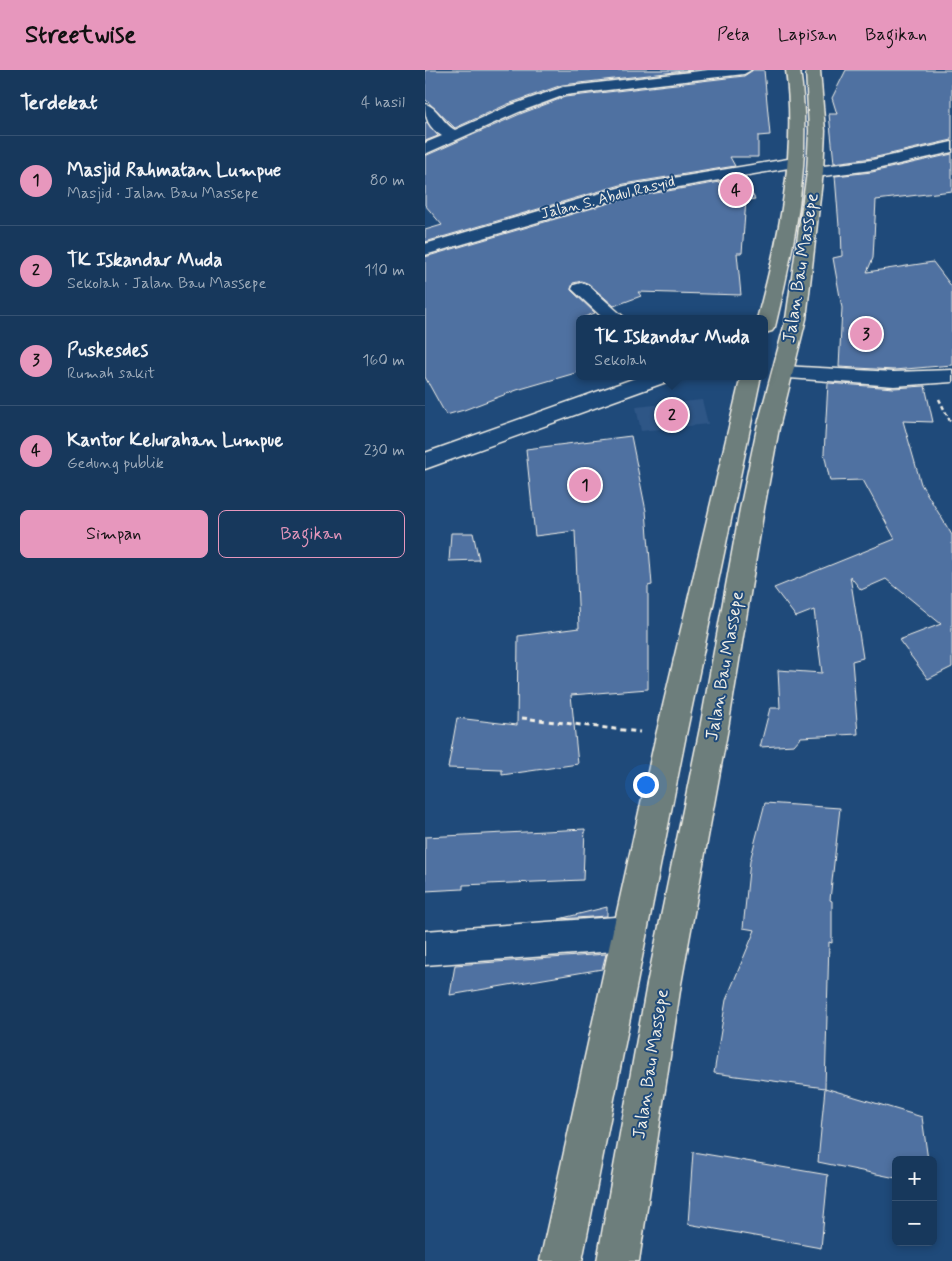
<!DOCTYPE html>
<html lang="id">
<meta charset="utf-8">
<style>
:root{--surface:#17385c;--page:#203f62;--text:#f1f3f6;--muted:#9eacbb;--line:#365272;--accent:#e797bd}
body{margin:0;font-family:Mynerve,sans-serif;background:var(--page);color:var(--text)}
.controls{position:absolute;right:15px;bottom:15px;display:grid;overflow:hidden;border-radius:8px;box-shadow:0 2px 8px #0003}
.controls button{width:45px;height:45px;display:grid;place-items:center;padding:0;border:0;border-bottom:1px solid var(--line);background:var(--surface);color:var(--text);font:25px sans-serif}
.you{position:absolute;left:220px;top:714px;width:18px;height:18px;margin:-12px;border:4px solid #fff;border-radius:50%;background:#1a73e8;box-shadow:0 0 0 8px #1a73e833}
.badge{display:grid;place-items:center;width:32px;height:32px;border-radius:50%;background:var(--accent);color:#111;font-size:16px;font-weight:700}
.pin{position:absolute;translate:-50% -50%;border:2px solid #fff;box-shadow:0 1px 5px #0006}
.popup{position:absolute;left:151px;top:245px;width:192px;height:65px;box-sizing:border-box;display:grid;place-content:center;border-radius:8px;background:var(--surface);filter:drop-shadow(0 1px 4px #0005);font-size:16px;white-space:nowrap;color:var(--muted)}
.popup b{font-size:19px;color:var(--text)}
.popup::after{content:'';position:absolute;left:50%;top:100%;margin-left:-10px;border:10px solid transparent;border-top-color:var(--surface)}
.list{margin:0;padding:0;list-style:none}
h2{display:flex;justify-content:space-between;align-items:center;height:65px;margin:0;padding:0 20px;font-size:21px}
h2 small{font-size:16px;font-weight:400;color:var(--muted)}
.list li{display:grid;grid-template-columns:32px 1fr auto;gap:15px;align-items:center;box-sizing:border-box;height:90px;padding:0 20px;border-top:1px solid var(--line)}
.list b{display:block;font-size:19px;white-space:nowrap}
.list p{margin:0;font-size:16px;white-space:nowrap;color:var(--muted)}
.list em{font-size:16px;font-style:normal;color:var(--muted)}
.actions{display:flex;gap:10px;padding:15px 20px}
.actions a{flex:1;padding:11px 0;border:1px solid var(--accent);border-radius:8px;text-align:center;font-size:18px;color:var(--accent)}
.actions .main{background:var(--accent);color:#111}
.map{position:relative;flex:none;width:527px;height:1191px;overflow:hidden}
header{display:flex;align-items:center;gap:30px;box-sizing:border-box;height:70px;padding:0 25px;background:var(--accent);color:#111}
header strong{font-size:24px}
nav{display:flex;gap:28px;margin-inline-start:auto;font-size:18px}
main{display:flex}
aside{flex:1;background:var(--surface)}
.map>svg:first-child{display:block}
.built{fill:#2e5686}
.building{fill:#5071a1;stroke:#f4f1e8}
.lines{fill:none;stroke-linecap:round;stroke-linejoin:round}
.minor-casing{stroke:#f4f1e8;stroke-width:3}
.trunk-casing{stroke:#f4f1e8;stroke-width:3}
.path-far1{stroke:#f4f1e8;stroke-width:2.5;stroke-dasharray:4 3;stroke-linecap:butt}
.path{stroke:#f4f1e8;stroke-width:3;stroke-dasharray:5 4;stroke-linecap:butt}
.minor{fill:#1f4a7a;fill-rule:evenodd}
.trunk{fill:#6d7e7c;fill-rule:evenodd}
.labels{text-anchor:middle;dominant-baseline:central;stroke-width:4;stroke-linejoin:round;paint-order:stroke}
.far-street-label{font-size:15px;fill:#f4f1e8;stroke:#1f4a7a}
.street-label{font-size:18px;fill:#f4f1e8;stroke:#1f4a7a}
</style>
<header>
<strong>Streetwise</strong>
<nav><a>Peta</a><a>Lapisan</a><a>Bagikan</a></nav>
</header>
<main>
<aside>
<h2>Terdekat<small>4 hasil</small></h2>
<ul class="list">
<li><span class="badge">1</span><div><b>Masjid Rahmatan Lumpue</b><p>Masjid · Jalan Bau Massepe</p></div><em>80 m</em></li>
<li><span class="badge">2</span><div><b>TK Iskandar Muda</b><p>Sekolah · Jalan Bau Massepe</p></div><em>110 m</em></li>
<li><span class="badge">3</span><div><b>Puskesdes</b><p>Rumah sakit</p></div><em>160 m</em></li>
<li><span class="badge">4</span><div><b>Kantor Kelurahan Lumpue</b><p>Gedung publik</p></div><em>230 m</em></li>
</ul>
<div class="actions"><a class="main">Simpan</a><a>Bagikan</a></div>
</aside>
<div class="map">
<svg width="527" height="1191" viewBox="0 0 527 1191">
<rect width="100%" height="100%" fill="#1f4a7a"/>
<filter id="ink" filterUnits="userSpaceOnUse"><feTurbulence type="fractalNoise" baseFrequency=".02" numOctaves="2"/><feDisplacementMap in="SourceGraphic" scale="10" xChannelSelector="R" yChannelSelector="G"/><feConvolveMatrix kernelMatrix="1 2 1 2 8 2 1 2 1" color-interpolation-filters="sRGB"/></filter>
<g filter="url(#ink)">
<path class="built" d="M 277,330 L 283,354 L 216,361 L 211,337 Z"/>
<path class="building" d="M 0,0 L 267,0 L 137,15 L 83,34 L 30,58 L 0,29 Z
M 328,0 L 339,0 L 345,65 L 333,66 L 333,87 L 305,87 L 310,96 L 199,114 L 0,172 L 0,160 L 17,155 L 0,135 L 0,86 L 95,44 L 140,27 L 319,6 Z
M 421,0 L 527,0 L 527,70 L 447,88 L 409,93 L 404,44 L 412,44 L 407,28 Z
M 2,52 L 13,66 L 0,71 L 0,53 Z
M 527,84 L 527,121 L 451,130 L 448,188 L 442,202 L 508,192 L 527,217 L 527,295 L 469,300 L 414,297 L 417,238 L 408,188 L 417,186 L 416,157 L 414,156 L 410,106 L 447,102 Z
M 318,108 L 330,129 L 321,130 L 317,183 L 312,183 L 316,225 L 213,222 L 216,226 L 189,236 L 164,214 L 157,211 L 148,213 L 146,220 L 170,243 L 154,249 L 154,302 L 92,320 L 39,340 L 21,345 L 0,307 L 0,187 L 202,128 Z
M 403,313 L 469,318 L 500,316 L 508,352 L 478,351 L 496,414 L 527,465 L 527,597 L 503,609 L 474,570 L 516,554 L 461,509 L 436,520 L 425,506 L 438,588 L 427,591 L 433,664 L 376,667 L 369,675 L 335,677 L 345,638 L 355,638 L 353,600 L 397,603 L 389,540 L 371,547 L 349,518 L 470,469 L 438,410 L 405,411 L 399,383 Z
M 206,366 L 221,441 L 227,515 L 223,516 L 223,619 L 146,625 L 153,694 L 77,705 L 77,700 L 23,698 L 32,648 L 92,655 L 93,566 L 154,558 L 150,461 L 110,466 L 101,379 Z
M 26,463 L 48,463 L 54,490 L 24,491 Z
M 340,733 L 415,738 L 405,830 L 407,831 L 407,873 L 404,872 L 400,1018 L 289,1003 L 301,930 L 330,860 L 318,858 L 325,791 Z
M 160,759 L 158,810 L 38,815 L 38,819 L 0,821 L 0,767 Z
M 182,837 L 182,846 L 134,849 Z
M 181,884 L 177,899 L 25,925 L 30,895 Z
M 400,1018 L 497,1047 L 503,1090 L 471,1090 L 471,1108 L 393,1092 Z
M 268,1082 L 403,1105 L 396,1178 L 263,1154 Z"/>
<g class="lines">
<g class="minor-casing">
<path id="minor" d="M 283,0 L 326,0 L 319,4 L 140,25 L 94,42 L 0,84 L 0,73 L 17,66 C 4,58 0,49 0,34 C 12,36 18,54 30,60 L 84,36 L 138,17 Z
M 527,72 L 527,82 L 447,100 L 390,107 L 382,102 L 390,97 L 447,90 Z
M 369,88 L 377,93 L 375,96 L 202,126 L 0,185 L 0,174 L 200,116 Z
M 156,213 L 163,215 L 201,249 L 179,249 L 147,219 L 149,215 Z
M 358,296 L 469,302 L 527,300 L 527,312 L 469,316 L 351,307 L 348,302 L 351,297 Z
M 216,306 L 247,306 L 244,311 L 0,399 L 0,383 Z
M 204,846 L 216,851 L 221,863 L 216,875 L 204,880 L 0,895 L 0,861 Z"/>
</g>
<g class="trunk-casing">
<path id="trunk" d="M 361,0 L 375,0 C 388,85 370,174 350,257 L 347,261 L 340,263 L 340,249 L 332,249 C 354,169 372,83 361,0 Z
M 381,0 L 395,0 L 400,61 L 398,102 L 381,249 L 354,358 L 339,439 L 303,658 L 256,914 L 214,1191 L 172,1191 L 222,914 L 275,658 L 315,439 L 332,358 L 361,249 L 382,102 L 384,61 Z
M 316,306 L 336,306 L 261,665 L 157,1191 L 115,1191 L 231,665 Z"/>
</g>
<path class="path-far1" d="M 514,329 L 526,353"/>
<path class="path" d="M 97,648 L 215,662"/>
<use href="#minor" class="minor"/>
<use href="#trunk" class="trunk"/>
</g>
</g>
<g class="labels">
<g class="far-street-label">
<text transform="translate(183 128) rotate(-14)">Jalan S. Abdul Rasyid</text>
</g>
<g class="street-label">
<text transform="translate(376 198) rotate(-81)">Jalan Bau Massepe</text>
<text transform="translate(300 596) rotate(-80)">Jalan Bau Massepe</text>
<text transform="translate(226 994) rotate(-81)">Jalan Bau Massepe</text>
</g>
</g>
</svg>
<div class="controls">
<button>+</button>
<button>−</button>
</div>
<div class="you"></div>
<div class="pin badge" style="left:160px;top:415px">1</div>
<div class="pin badge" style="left:247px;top:345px">2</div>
<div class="popup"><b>TK Iskandar Muda</b>Sekolah</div>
<div class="pin badge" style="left:441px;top:264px">3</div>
<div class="pin badge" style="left:311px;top:120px">4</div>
</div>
</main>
